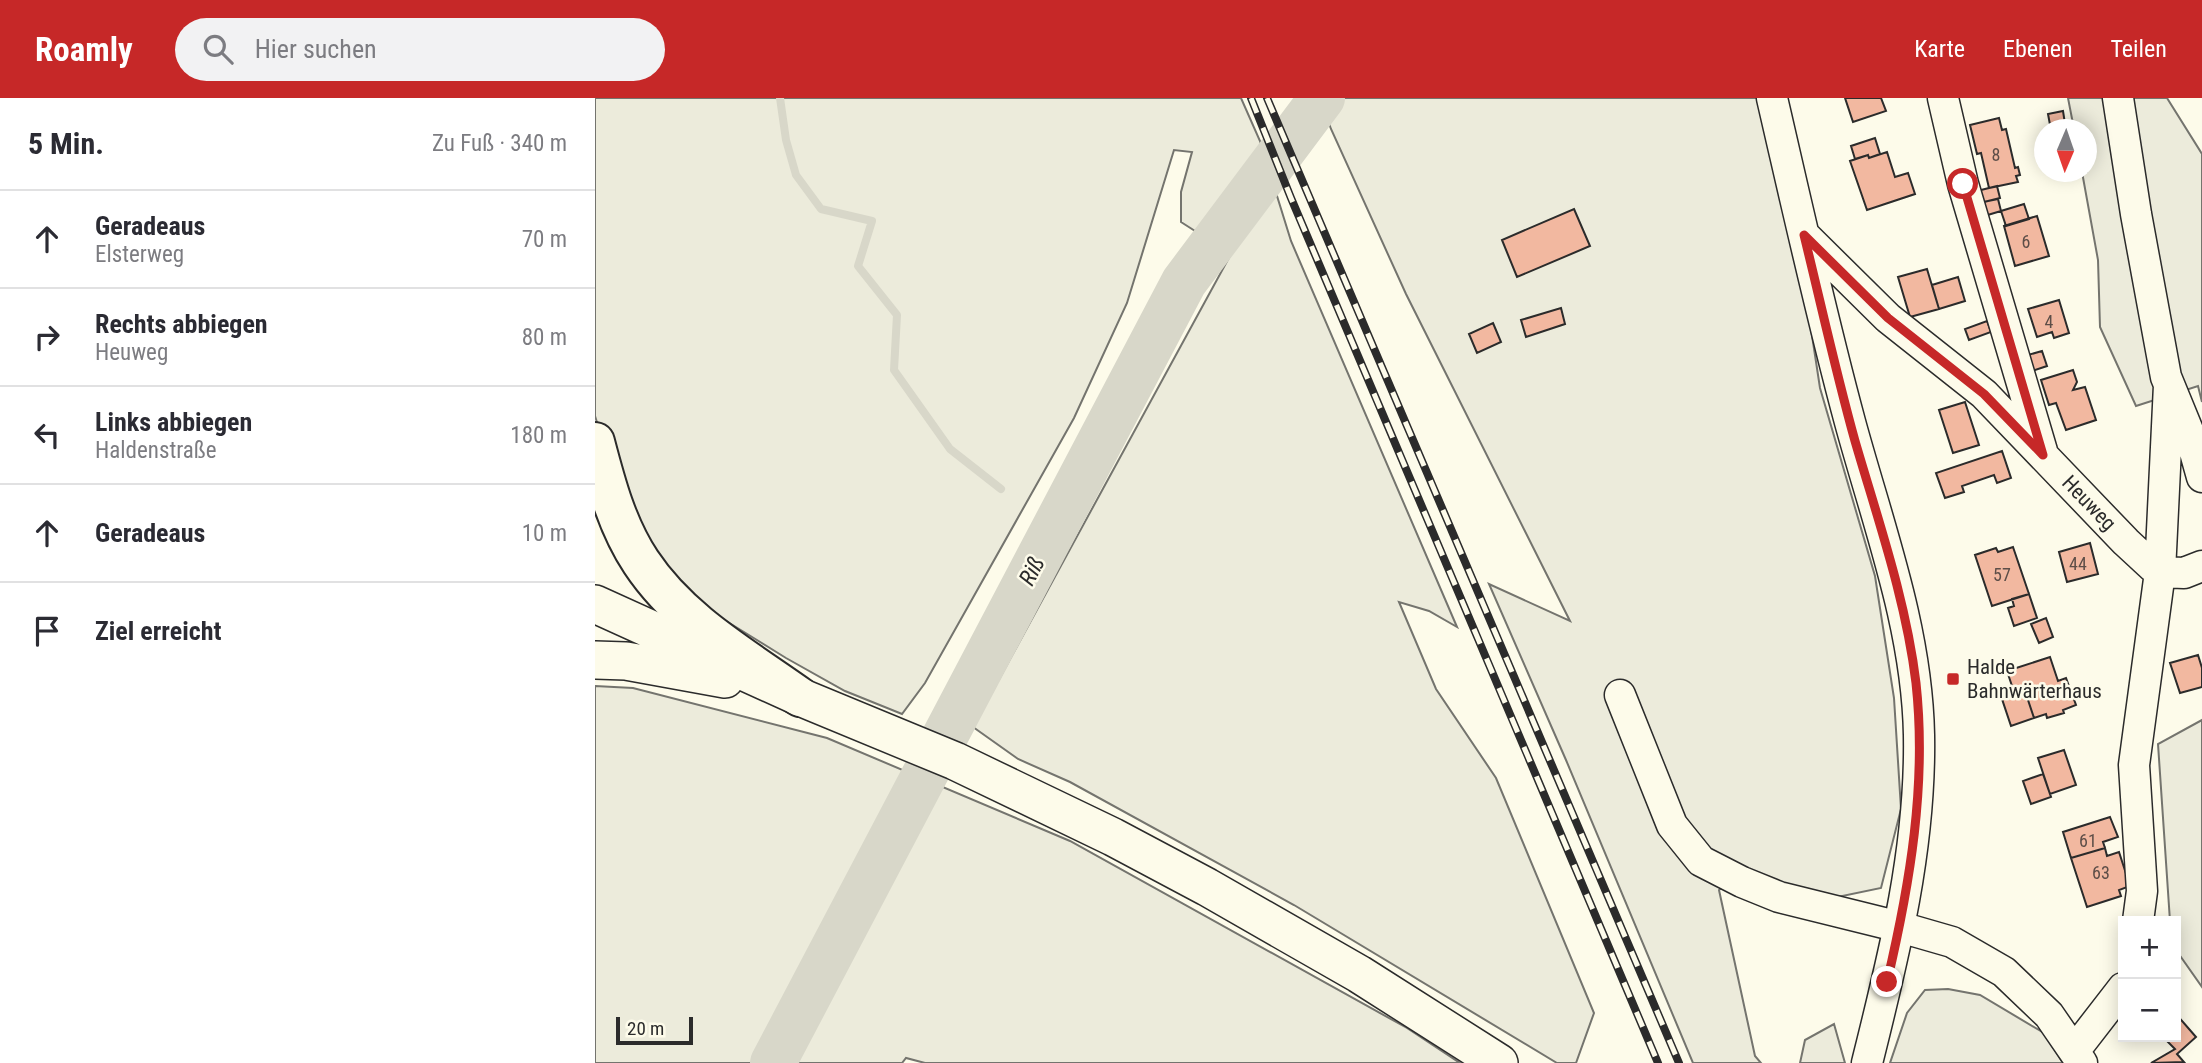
<!DOCTYPE html>
<html lang="de">
<meta charset="utf-8">
<style>
:root{--surface:#fff;--page:#f2f2f3;--text:#2b2b33;--muted:#7c7c81;--line:#e1e1e2;--accent:#c62828}
body{margin:0;font-family:"Roboto Condensed",sans-serif;background:var(--page);color:var(--text)}
.controls{position:absolute;right:21px;bottom:21px;display:grid;overflow:hidden;border-radius:0px;box-shadow:0 4px 18px #0003}
.controls button{width:63px;height:63px;display:grid;place-items:center;padding:0;border:0;border-bottom:2px solid var(--line);background:var(--surface);color:var(--text);font:35px sans-serif}
.compass{position:absolute;left:1439px;top:21px;width:63px;height:63px;border-radius:50%;background:var(--surface);box-shadow:0 4px 18px #0003;rotate:182deg}
.scale{position:absolute;left:21px;bottom:18px;width:77px;box-sizing:border-box;padding-left:7px;border:4px solid #2b2b2b;border-top:0;font-size:19px;line-height:24px;white-space:nowrap;color:#2b2b2b;-webkit-text-stroke:5px #fdfbea;paint-order:stroke}
.stop{position:absolute;width:21px;height:21px;margin:-16px;border:5px solid #c62828;border-radius:50%;background:#fff}
.stop.end{background:#c62828;border-color:#fff;box-shadow:0 2px 7px #0008}
.list{margin:0;padding:0;list-style:none}
h2{display:flex;justify-content:space-between;align-items:center;height:91px;margin:0;padding:0 28px;font-size:30px}
h2 small{font-size:23px;font-weight:400;color:var(--muted)}
.list li{display:grid;grid-template-columns:46px 1fr auto;gap:21px;align-items:center;box-sizing:border-box;height:98px;padding:0 28px;border-top:2px solid var(--line)}
.list b{display:block;font-size:26px;white-space:nowrap}
.list p{margin:0;font-size:23px;white-space:nowrap;color:var(--muted)}
.list em{font-size:23px;font-style:normal;color:var(--muted)}
.icon{flex:none;width:38px;height:38px;fill:none;stroke:currentColor;stroke-width:2;stroke-linecap:round;stroke-linejoin:round}
.map{position:relative;flex:none;width:1607px;height:965px;overflow:hidden}
header{display:flex;align-items:center;gap:42px;box-sizing:border-box;height:98px;padding:0 35px;background:var(--accent);color:#fff}
header strong{font-size:33px}
nav{display:flex;gap:38px;margin-inline-start:auto;font-size:24px}
.search{width:490px;height:63px;background:var(--page);display:flex;align-items:center;gap:18px;box-sizing:border-box;padding:0 24px;border-radius:38px;color:var(--muted);font-size:26px}
main{display:flex}
aside{flex:1;background:var(--surface)}
.map>svg:first-child{display:block}
.green{fill:#ecebdb;stroke:#74746e;stroke-width:2}
.lines{fill:none;stroke-linecap:round;stroke-linejoin:round}
.stream{stroke:#d8d7c9;stroke-width:8}
.river{stroke:#d8d7c9;stroke-width:46}
.building{fill:#f2b8a0;stroke:#2b2b2b;stroke-width:2}
.minor-casing{stroke:#2b2b2b;stroke-width:33}
.major-casing{stroke:#2b2b2b;stroke-width:40}
.highway-casing{stroke:#2b2b2b;stroke-width:42}
.minor{stroke:#fdfbea;stroke-width:30}
.major{stroke:#fdfbea;stroke-width:37}
.highway{stroke:#fdfbea;stroke-width:38}
.rail-casing{stroke:#2b2b2b;stroke-width:8}
.rail{stroke:#fdfbea;stroke-width:5;stroke-dasharray:16;stroke-linecap:butt}
.route{stroke:#c62828;stroke-width:9}
.poi-dot{fill:#c62828;stroke:#fdfbea;stroke-width:2.5}
.labels{text-anchor:middle;dominant-baseline:central;stroke-width:5;stroke-linejoin:round;paint-order:stroke}
.number-label{font-size:18px;fill:#5d4e48}
.street-label{font-size:21px;fill:#2b2b2b;stroke:#fdfbea}
.poi-label{font-size:21px;fill:#2b2b2b;stroke:#fdfbea;text-anchor:start}
.water-label{font-size:23px;font-style:italic;fill:#2b2b2b;stroke:#fdfbea}
</style>
<header>
<strong>Roamly</strong>
<div class="search"><svg class="icon" aria-label="search" viewBox="0 0 24 24"><circle cx="10" cy="10" r="6"/><path d="M15 15l6 6"/></svg>Hier suchen</div>
<nav><a>Karte</a><a>Ebenen</a><a>Teilen</a></nav>
</header>
<main>
<aside>
<h2>5 Min.<small>Zu Fuß · 340 m</small></h2>
<ul class="list">
<li><svg class="icon" aria-label="ahead" viewBox="0 0 24 24"><path d="M12 20V5M6 11l6-6 6 6"/></svg><div><b>Geradeaus</b><p>Elsterweg</p></div><em>70 m</em></li>
<li><svg class="icon" aria-label="right" viewBox="0 0 24 24"><path d="M7 20v-9h11M14 6l5 5-5 5"/></svg><div><b>Rechts abbiegen</b><p>Heuweg</p></div><em>80 m</em></li>
<li><svg class="icon" aria-label="left" viewBox="0 0 24 24"><path d="M17 20v-9H6M10 6l-5 5 5 5"/></svg><div><b>Links abbiegen</b><p>Haldenstraße</p></div><em>180 m</em></li>
<li><svg class="icon" aria-label="ahead" viewBox="0 0 24 24"><path d="M12 20V5M6 11l6-6 6 6"/></svg><div><b>Geradeaus</b></div><em>10 m</em></li>
<li><svg class="icon" aria-label="arrive" viewBox="0 0 24 24"><path d="M6 21V4h12l-3 4 3 4H6"/></svg><div><b>Ziel erreicht</b></div></li>
</ul>
</aside>
<div class="map">
<svg width="1607" height="965" viewBox="0 0 1607 965">
<rect width="100%" height="100%" fill="#fdfbea"/>
<path class="green" d="M 0,0 L 646,0 L 665,43 L 696,143 L 862,529 L 834,513 L 804,504 L 841,591 L 901,680 L 999,915 L 981,965 L 962,965 L 699,807 L 475,684 L 423,661 L 378,629 L 636,156 L 586,124 L 586,94 L 597,54 L 579,52 L 532,205 L 479,320 L 330,585 L 307,616 L 250,593 L 191,560 L 110,510 L 62,468 L 24,395 L 0,318 Z
M 725,0 L 1169,0 L 1202,139 L 1225,290 L 1280,478 L 1299,600 L 1306,711 L 1286,790 L 1233,801 L 1146,772 L 1124,792 L 1160,958 L 1166,965 L 1098,965 L 971,662 L 894,486 L 975,523 L 811,196 L 736,31 Z
M 1473,0 L 1572,0 L 1607,56 L 1607,304 L 1603,288 L 1541,308 L 1505,229 L 1503,162 L 1487,74 L 1492,74 L 1492,32 L 1479,31 Z
M 0,588 L 38,590 L 232,640 L 475,743 L 812,930 L 865,965 L 330,965 L 311,960 L 307,965 L 0,965 Z
M 1607,622 L 1607,889 L 1581,852 L 1581,823 L 1575,823 L 1563,646 Z
M 1353,891 L 1385,897 L 1449,935 L 1468,965 L 1295,965 L 1312,915 L 1330,892 Z
M 1239,926 L 1250,965 L 1205,965 L 1210,942 Z"/>
<g class="lines">
<path class="stream" d="M 185,0 L 191,42 L 201,77 L 226,111 L 277,123 L 263,168 L 302,217 L 299,272 L 355,351 L 406,391"/>
<path class="river" d="M 178,965 L 589,184 L 727,0"/>
</g>
<path class="building" d="M 1250,0 L 1286,0 L 1291,13 L 1258,24 Z
M 1468,13 L 1471,32 L 1456,32 L 1453,16 Z
M 1404,20 L 1407,32 L 1411,31 L 1420,70 L 1423,69 L 1425,77 L 1421,78 L 1423,84 L 1394,90 L 1386,55 L 1382,56 L 1375,27 Z
M 1280,40 L 1285,56 L 1274,60 L 1273,57 L 1260,61 L 1256,48 Z
M 1292,54 L 1300,79 L 1313,75 L 1320,96 L 1272,112 L 1255,63 L 1273,57 L 1274,60 Z
M 1402,88 L 1405,100 L 1385,105 L 1382,93 Z
M 1403,101 L 1406,113 L 1386,119 L 1383,105 Z
M 1429,106 L 1434,121 L 1411,128 L 1406,113 Z
M 979,111 L 995,148 L 922,179 L 907,142 Z
M 1442,118 L 1454,158 L 1420,168 L 1409,128 Z
M 1332,171 L 1344,211 L 1315,219 L 1303,179 Z
M 1363,179 L 1370,203 L 1344,211 L 1337,187 Z
M 1464,202 L 1474,235 L 1459,240 L 1457,234 L 1442,239 L 1433,211 Z
M 966,210 L 970,226 L 931,239 L 926,222 Z
M 1392,223 L 1396,234 L 1374,242 L 1370,231 Z
M 898,225 L 906,244 L 882,255 L 874,236 Z
M 1447,253 L 1452,268 L 1431,275 L 1426,259 Z
M 1478,272 L 1482,284 L 1478,292 L 1490,289 L 1501,322 L 1471,332 L 1461,305 L 1454,307 L 1446,282 Z
M 1370,304 L 1384,347 L 1358,355 L 1344,312 Z
M 1407,353 L 1416,380 L 1402,385 L 1399,377 L 1367,388 L 1369,394 L 1350,400 L 1341,375 Z
M 1495,445 L 1503,476 L 1472,484 L 1464,454 Z
M 1418,449 L 1434,496 L 1397,508 L 1380,457 L 1401,450 L 1403,454 Z
M 1434,496 L 1442,520 L 1419,528 L 1413,510 L 1419,508 L 1417,501 Z
M 1451,520 L 1458,539 L 1444,545 L 1436,526 Z
M 1603,557 L 1607,570 L 1607,589 L 1585,595 L 1575,565 Z
M 1455,559 L 1463,583 L 1471,580 L 1481,607 L 1468,612 L 1469,615 L 1452,620 L 1451,616 L 1439,620 L 1430,593 L 1420,597 L 1412,573 Z
M 1430,593 L 1439,620 L 1416,628 L 1407,601 Z
M 1469,652 L 1481,687 L 1455,696 L 1443,660 Z
M 1448,676 L 1456,699 L 1436,706 L 1428,683 Z
M 1515,719 L 1523,739 L 1508,744 L 1510,750 L 1476,760 L 1468,734 Z
M 1510,750 L 1512,758 L 1524,754 L 1535,788 L 1524,792 L 1526,798 L 1492,809 L 1476,760 Z
M 1581,916 L 1601,939 L 1582,956 L 1589,964 L 1556,965 L 1580,951 L 1568,939 L 1581,939 Z"/>
<g class="lines">
<g class="minor-casing">
<path id="minor" d="M 1177,0 C 1202,108 1226,217 1255,324 C 1283,427 1322,529 1324,637 C 1326,750 1299,857 1272,965
M 1348,0 L 1368,86 L 1447,353
M 1523,0 L 1541,116 L 1571,279 L 1596,340 L 1607,379
M 1209,137 L 1293,220 L 1389,296 L 1531,444 L 1558,469 L 1565,474 L 1589,475 L 1607,468
M 1025,597 L 1077,727 L 1106,763 L 1147,784 L 1184,799 L 1305,829 L 1357,844 L 1409,874 L 1454,917 L 1487,965
M 1543,823 L 1547,793 L 1539,667 L 1565,474 L 1574,287
M 1480,952 L 1528,890"/>
</g>
<g class="major-casing">
<path id="major" d="M 0,506 L 205,599 L 360,663 L 518,739 L 612,789 L 764,876 L 904,965
M 0,562 L 31,563 L 130,581"/>
</g>
<g class="highway-casing">
<path id="highway" d="M 0,344 C 11,386 22,428 46,464 C 85,523 149,559 205,599"/>
</g>
<use href="#minor" class="minor"/>
<use href="#major" class="major"/>
<use href="#highway" class="highway"/>
<g class="rail-casing">
<path id="rail" d="M 656,0 L 696,100 L 1063,965
M 672,0 L 1084,965"/>
</g>
<use href="#rail" class="rail"/>
</g>
<g class="lines">
<path class="route" d="M 1292,884 C 1315,786 1332,686 1321,585 C 1311,502 1283,422 1260,343 C 1241,275 1226,206 1209,137 L 1293,220 L 1389,296 L 1448,357 L 1368,86"/>
</g>
<rect class="poi-dot" x="1351" y="574" width="14" height="14" rx="3.5"/>
<g class="labels">
<g class="number-label">
<text x="1401" y="56">8</text>
<text x="1431" y="143">6</text>
<text x="1454" y="223">4</text>
<text x="1483" y="465">44</text>
<text x="1407" y="476">57</text>
<text x="1493" y="742">61</text>
<text x="1506" y="774">63</text>
</g>
<g class="street-label">
<text transform="translate(1494 405) rotate(46)">Heuweg</text>
</g>
<g class="poi-label">
<text x="1372" y="569">Halde<tspan x="1372" dy="24">Bahnwärterhaus</tspan></text>
</g>
<g class="water-label">
<text transform="translate(437 473) rotate(-62)">Riß</text>
</g>
</g>
</svg>
<div class="controls">
<button>+</button>
<button>−</button>
</div>
<svg class="compass" viewBox="-18 -18 36 36"><path d="M0-13l5 13h-10z" fill="#e53935"/><path d="M0 13l5-13h-10z" fill="#7c7c81"/></svg>
<div class="scale">20 m</div>
<div class="stop" style="left:1368px;top:86px"></div>
<div class="stop end" style="left:1292px;top:884px"></div>
</div>
</main>
